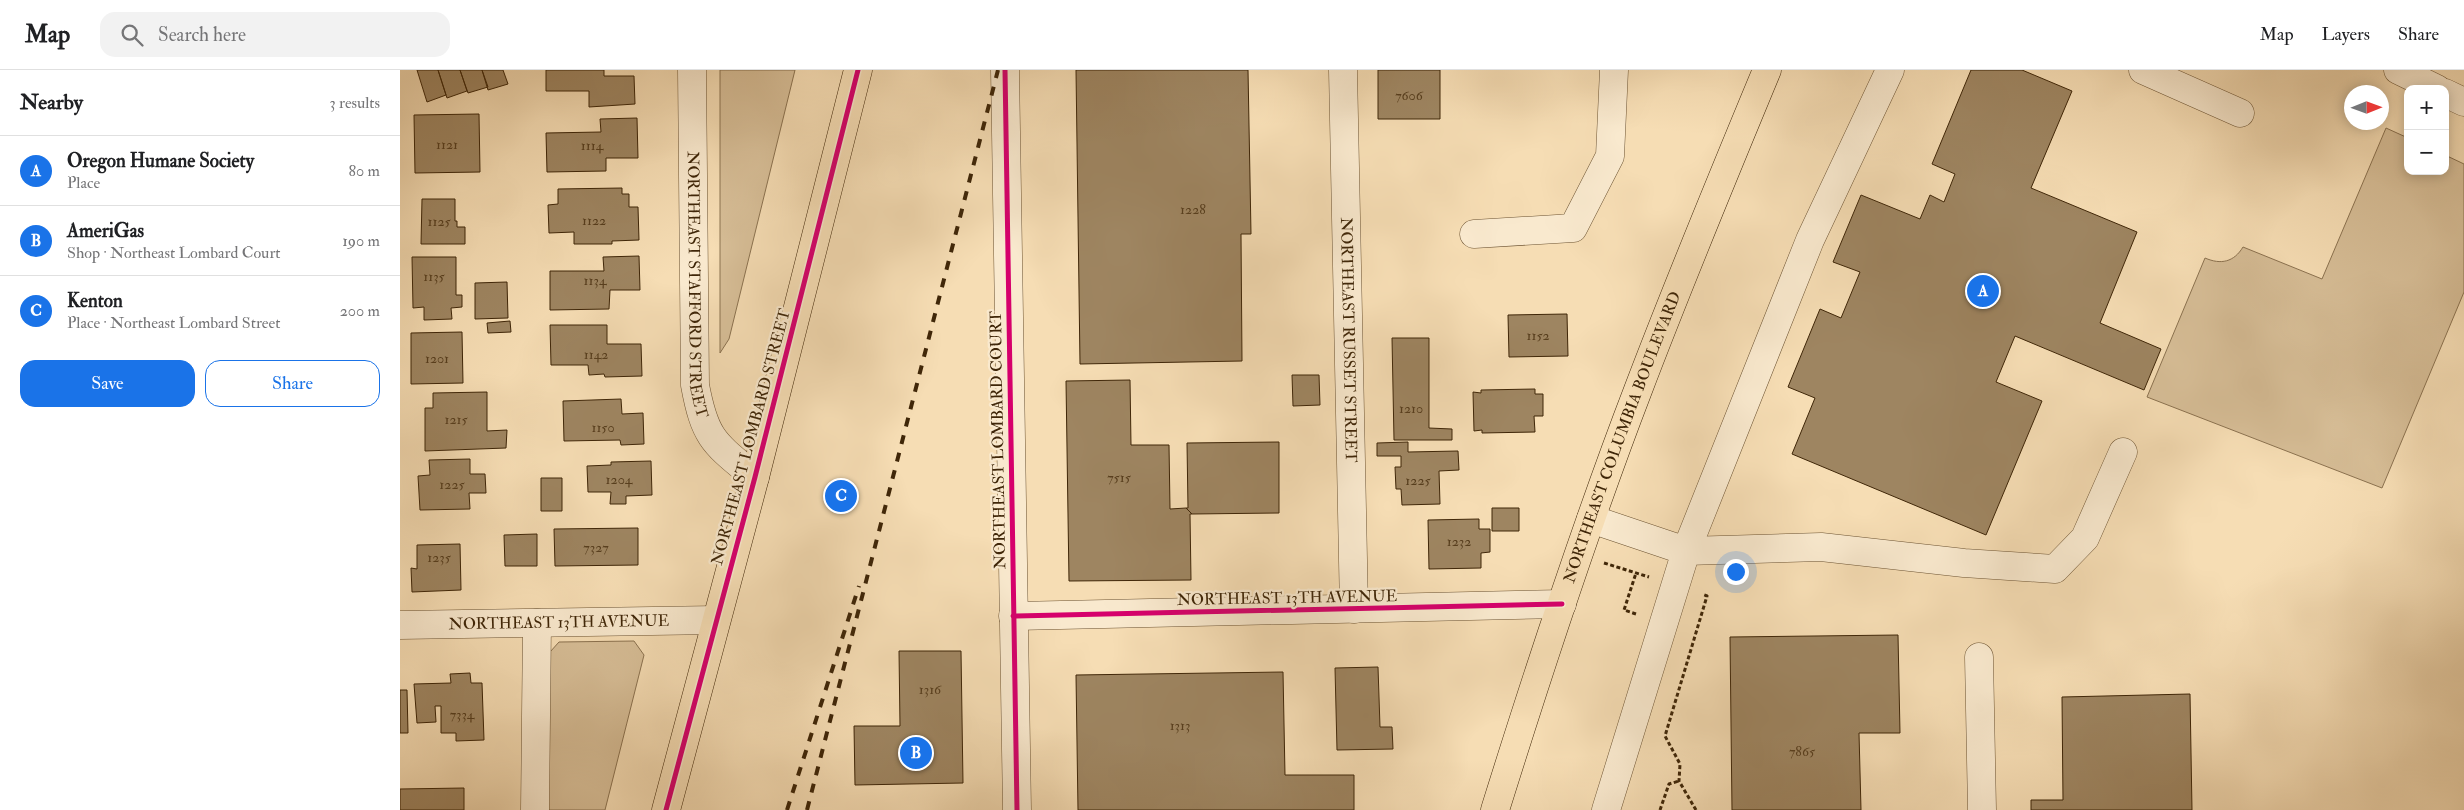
<!DOCTYPE html>
<meta charset="utf-8">
<style>
:root{--surface:#fff;--page:#f2f2f2;--text:#202124;--muted:#757577;--line:#e0e0e0;--accent:#1a73e8}
body{margin:0;font-family:"IM FELL Double Pica",serif;background:var(--page);color:var(--text)}
.controls{position:absolute;right:15px;top:15px;display:grid;overflow:hidden;border-radius:10px;box-shadow:0 2px 12px #0003}
.controls button{width:45px;height:45px;display:grid;place-items:center;padding:0;border:0;border-bottom:1px solid var(--line);background:var(--surface);color:var(--text);font:25px sans-serif}
.compass{position:absolute;left:1944px;top:15px;width:45px;height:45px;border-radius:50%;background:var(--surface);box-shadow:0 2px 12px #0003;rotate:89deg}
.you{position:absolute;left:1335px;top:501px;width:18px;height:18px;margin:-12px;border:4px solid #fff;border-radius:50%;background:#1a73e8;box-shadow:0 0 0 8px #1a73e833}
.badge{display:grid;place-items:center;width:32px;height:32px;border-radius:50%;background:var(--accent);color:#fff;font-size:16px;font-weight:700}
.pin{position:absolute;translate:-50% -50%;border:2px solid #fff;box-shadow:0 1px 5px #0006}
.list{margin:0;padding:0;list-style:none}
h2{display:flex;justify-content:space-between;align-items:center;height:65px;margin:0;padding:0 20px;font-size:21px}
h2 small{font-size:16px;font-weight:400;color:var(--muted)}
.list li{display:grid;grid-template-columns:32px 1fr auto;gap:15px;align-items:center;box-sizing:border-box;height:70px;padding:0 20px;border-top:1px solid var(--line)}
.list b{display:block;font-size:19px;white-space:nowrap}
.list p{margin:0;font-size:16px;white-space:nowrap;color:var(--muted)}
.list em{font-size:16px;font-style:normal;color:var(--muted)}
.actions{display:flex;gap:10px;padding:15px 20px}
.actions a{flex:1;padding:11px 0;border:1px solid var(--accent);border-radius:15px;text-align:center;font-size:18px;color:var(--accent)}
.actions .main{background:var(--accent);color:#fff}
.icon{flex:none;width:28px;height:28px;fill:none;stroke:currentColor;stroke-width:2;stroke-linecap:round;stroke-linejoin:round}
.map{position:relative;flex:none;width:2064px;height:740px;overflow:hidden}
header{display:flex;align-items:center;gap:30px;box-sizing:border-box;height:70px;padding:0 25px;background:var(--surface);border-bottom:1px solid var(--line)}
header strong{font-size:24px}
nav{display:flex;gap:28px;margin-inline-start:auto;font-size:18px}
.search{width:350px;height:45px;background:var(--page);display:flex;align-items:center;gap:12px;box-sizing:border-box;padding:0 18px;border-radius:15px;color:var(--muted);font-size:19px}
main{display:flex}
aside{flex:1;background:var(--surface)}
.map>svg:first-child{display:block}
.green{fill:#d7be97;stroke:#8b7250}
.building{fill:#9e8561;stroke:#3f2608}
.lines{fill:none;stroke-linecap:round;stroke-linejoin:round}
.minor-casing{stroke:#6d5433;stroke-width:29}
.major-casing{stroke:#3f2608;stroke-width:29}
.path{stroke:#3f2608;stroke-width:3;stroke-dasharray:4 2.5;stroke-linecap:butt}
.minor{stroke:#f9e9ce;stroke-width:28}
.major{stroke:#f6ddb4;stroke-width:28}
.rail{stroke:#3f2608;stroke-width:4;stroke-dasharray:9 9;stroke-linecap:butt}
.cycleway-casing{stroke:#f9e9ce;stroke-width:8}
.cycleway{stroke:#d6006c;stroke-width:5}
.labels{text-anchor:middle;dominant-baseline:central;stroke-width:4.5;stroke-linejoin:round;paint-order:stroke}
.number-label{font-size:14px;fill:#573e1e}
.street-label{font-size:16px;fill:#3f2608;stroke:#f9e9ce}
</style>
<header>
<strong>Map</strong>
<div class="search"><svg class="icon" aria-label="search" viewBox="0 0 24 24"><circle cx="10" cy="10" r="6"/><path d="M15 15l6 6"/></svg>Search here</div>
<nav><a>Map</a><a>Layers</a><a>Share</a></nav>
</header>
<main>
<aside>
<h2>Nearby<small>3 results</small></h2>
<ul class="list">
<li><span class="badge">A</span><div><b>Oregon Humane Society</b><p>Place</p></div><em>80 m</em></li>
<li><span class="badge">B</span><div><b>AmeriGas</b><p>Shop · Northeast Lombard Court</p></div><em>190 m</em></li>
<li><span class="badge">C</span><div><b>Kenton</b><p>Place · Northeast Lombard Street</p></div><em>200 m</em></li>
</ul>
<div class="actions"><a class="main">Save</a><a>Share</a></div>
</aside>
<div class="map">
<svg width="2064" height="740" viewBox="0 0 2064 740">
<rect width="100%" height="100%" fill="#f6ddb4"/>
<filter id="stains"><feTurbulence type="fractalNoise" baseFrequency=".004" numOctaves="4"/><feColorMatrix values="0 0 0 0 .2 0 0 0 0 .09 0 0 0 0 .02 0 0 0 .5 -.17"/></filter>
<radialGradient id="worn" r=".72"><stop offset=".6" stop-color="#630" stop-opacity="0"/><stop offset="1" stop-color="#630" stop-opacity=".3"/></radialGradient>
<path class="green" d="M 320,0 L 395,0 L 329,269 L 320,283 Z
M 1986,58 L 2008,68 L 2008,101 L 2045,101 L 2045,85 L 2064,94 L 2064,222 L 1982,418 L 1747,327 L 1805,188 C 1821,195 1834,192 1843,177 L 1922,209 Z
M 234,571 L 244,585 L 205,740 L 148,740 L 150,582 L 159,572 Z"/>
<path class="building" d="M 17,0 L 38,0 L 46,25 L 27,32 Z
M 38,0 L 60,0 L 67,21 L 47,28 Z
M 60,0 L 82,0 L 88,17 L 68,23 Z
M 82,0 L 103,0 L 108,14 L 88,20 Z
M 146,0 L 204,0 L 204,6 L 234,6 L 235,34 L 189,37 L 189,21 L 146,21 Z
M 676,0 L 848,0 L 851,164 L 841,164 L 842,291 L 680,294 Z
M 978,0 L 1040,0 L 1040,49 L 978,49 Z
M 1571,0 L 1622,0 L 1672,21 L 1631,118 L 1737,162 L 1700,253 L 1761,279 L 1744,320 L 1615,266 L 1596,312 L 1642,331 L 1586,465 L 1392,384 L 1415,328 L 1388,317 L 1420,239 L 1441,248 L 1460,202 L 1433,192 L 1461,125 L 1520,149 L 1530,125 L 1544,132 L 1555,104 L 1532,94 Z
M 79,44 L 80,102 L 15,103 L 14,45 Z
M 237,48 L 238,88 L 206,88 L 206,101 L 147,102 L 146,63 L 201,62 L 200,49 Z
M 222,118 L 222,124 L 229,124 L 229,137 L 238,137 L 239,170 L 212,171 L 212,174 L 174,174 L 174,162 L 149,163 L 148,135 L 158,134 L 158,119 Z
M 22,129 L 55,129 L 55,151 L 57,151 L 57,157 L 65,157 L 65,174 L 21,174 Z
M 239,186 L 240,220 L 210,220 L 209,239 L 150,240 L 150,201 L 204,201 L 203,187 Z
M 12,187 L 56,187 L 56,225 L 62,225 L 62,237 L 51,238 L 52,249 L 24,250 L 24,237 L 13,238 Z
M 107,212 L 108,248 L 75,249 L 75,213 Z
M 1167,244 L 1168,286 L 1109,287 L 1108,245 Z
M 110,251 L 111,262 L 88,263 L 87,253 Z
M 150,255 L 207,255 L 207,274 L 241,274 L 242,306 L 205,307 L 204,304 L 189,305 L 188,295 L 151,295 Z
M 62,262 L 63,313 L 11,314 L 11,263 Z
M 992,268 L 1029,268 L 1029,358 L 1052,359 L 1052,370 L 994,370 Z
M 892,305 L 919,305 L 920,335 L 893,336 Z
M 730,310 L 731,375 L 769,375 L 770,439 L 786,438 L 792,444 L 790,444 L 791,510 L 669,511 L 666,311 Z
M 1135,319 L 1135,324 L 1143,324 L 1143,346 L 1134,346 L 1135,362 L 1082,363 L 1082,360 L 1074,361 L 1073,322 L 1081,323 L 1081,320 Z
M 87,322 L 87,361 L 107,360 L 106,378 L 25,381 L 25,338 L 33,338 L 33,323 Z
M 221,329 L 222,344 L 243,343 L 244,374 L 221,375 L 220,370 L 164,371 L 163,331 Z
M 879,372 L 879,443 L 792,444 L 786,438 L 788,438 L 787,373 Z
M 1008,372 L 1008,382 L 1058,381 L 1059,400 L 1039,401 L 1040,434 L 1002,435 L 1001,419 L 996,419 L 995,397 L 1001,397 L 1001,386 L 977,386 L 977,373 Z
M 70,389 L 70,404 L 85,404 L 86,423 L 69,423 L 70,439 L 20,440 L 18,406 L 30,405 L 29,390 Z
M 251,391 L 252,425 L 226,426 L 226,434 L 210,434 L 211,422 L 188,422 L 187,396 L 211,395 L 211,392 Z
M 141,408 L 162,408 L 162,441 L 141,441 Z
M 437,418 L 448,420 L 445,435 L 434,432 Z
M 1092,438 L 1119,438 L 1119,461 L 1092,461 Z
M 1079,449 L 1079,459 L 1090,459 L 1090,482 L 1081,483 L 1081,498 L 1029,499 L 1028,450 Z
M 238,458 L 238,495 L 155,496 L 154,459 Z
M 137,464 L 137,496 L 105,496 L 104,465 Z
M 60,474 L 61,520 L 12,522 L 11,498 L 17,499 L 17,475 Z
M 1498,565 L 1500,663 L 1459,663 L 1461,740 L 1332,740 L 1330,567 Z
M 499,581 L 561,581 L 563,713 L 455,715 L 454,656 L 500,656 Z
M 978,597 L 980,657 L 992,657 L 993,679 L 937,680 L 935,598 Z
M 883,602 L 885,705 L 954,705 L 954,740 L 678,740 L 676,605 Z
M 70,603 L 71,613 L 82,613 L 84,670 L 56,671 L 56,663 L 41,663 L 41,636 L 35,636 L 36,652 L 17,653 L 14,614 L 51,613 L 50,604 Z
M 0,620 L 7,620 L 8,663 L 0,663 Z
M 1790,624 L 1792,740 L 1631,740 L 1631,730 L 1663,730 L 1662,627 Z
M 64,718 L 64,740 L 0,740 L 0,719 Z"/>
<g class="lines">
<g class="minor-casing">
<g id="minor">
<path id="s1" d="M 292,0 L 295,315 C 305,369 314,373 355,407"/>
<path d="M 605,0 L 617,740"/>
<path id="s2" d="M 943,0 L 954,539"/>
<path d="M 1743,0 L 1840,43"/>
<path d="M 1998,0 L 2037,19"/>
<path d="M 2045,23 L 2064,32"/>
<path d="M 1074,164 L 1173,158 L 1210,86 L 1214,0"/>
<path d="M 1191,449 L 1286,481 L 1410,170 L 1490,0"/>
<path d="M 613,546 L 1162,534"/>
<path id="s3" d="M 0,555 L 316,550"/>
<path d="M 1579,587 L 1582,740"/>
<path d="M 135,740 L 137,553"/>
<path d="M 1206,740 L 1286,481 L 1421,477 L 1564,493 L 1655,499 L 1685,468 L 1723,382"/>
</g>
</g>
<g class="major-casing">
<g id="major">
<path d="M 266,740 L 355,407 L 458,0"/>
<path id="s4" d="M 1095,740 C 1139,599 1185,458 1238,320 C 1279,212 1323,106 1367,0"/>
</g>
</g>
<path class="path" d="M 1204,493 L 1249,507
M 1236,544 L 1224,540 L 1236,503
M 1260,740 L 1269,714 L 1279,711
M 1296,740 L 1279,711 L 1280,694 L 1265,666 L 1307,526 L 1302,524"/>
<use href="#minor" class="minor"/>
<use href="#major" class="major"/>
<path class="rail" d="M 387,740 L 459,516
M 407,740 L 598,0"/>
<g class="cycleway-casing">
<path id="cycleway" d="M 605,0 L 617,740
M 613,546 L 1162,534
M 266,740 L 355,407 L 458,0"/>
</g>
<use href="#cycleway" class="cycleway"/>
</g>
<g class="labels">
<g class="number-label">
<text x="1009" y="25">7606</text>
<text x="47" y="74">1121</text>
<text x="192" y="75">1114</text>
<text x="793" y="139">1228</text>
<text x="194" y="150">1122</text>
<text x="39" y="151">1125</text>
<text x="34" y="206">1135</text>
<text x="195" y="210">1134</text>
<text x="1138" y="265">1152</text>
<text x="196" y="284">1142</text>
<text x="37" y="288">1201</text>
<text x="1011" y="338">1210</text>
<text x="56" y="349">1215</text>
<text x="203" y="357">1150</text>
<text x="719" y="407">7515</text>
<text x="219" y="409">1204</text>
<text x="1018" y="410">1225</text>
<text x="52" y="414">1225</text>
<text x="1059" y="471">1232</text>
<text x="196" y="477">7327</text>
<text x="39" y="487">1235</text>
<text x="530" y="619">1316</text>
<text x="62" y="644">7334</text>
<text x="780" y="655">1313</text>
<text x="1402" y="681">7865</text>
</g>
<g class="street-label">
<text stroke="none"><textPath href="#s1" startOffset="215">NORTHEAST STAFFORD STREET</textPath></text>
<text stroke="none"><textPath href="#s2" startOffset="270">NORTHEAST RUSSET STREET</textPath></text>
<text transform="translate(351 367) rotate(-75)">NORTHEAST LOMBARD STREET</text>
<text stroke="none"><textPath href="#s4" startOffset="394">NORTHEAST COLUMBIA BOULEVARD</textPath></text>
<text transform="translate(598 370) rotate(-91)">NORTHEAST LOMBARD COURT</text>
<text transform="translate(887 528) rotate(-1)">NORTHEAST 13TH AVENUE</text>
<text stroke="none"><textPath href="#s3" startOffset="159">NORTHEAST 13TH AVENUE</textPath></text>
</g>
</g>
<rect width="100%" height="100%" filter="url(#stains)"/>
<rect width="100%" height="100%" fill="url(#worn)"/>
</svg>
<div class="controls">
<button>+</button>
<button>−</button>
</div>
<svg class="compass" viewBox="-18 -18 36 36"><path d="M0-13l5 13h-10z" fill="#e53935"/><path d="M0 13l5-13h-10z" fill="#757577"/></svg>
<div class="you"></div>
<div class="pin badge" style="left:1583px;top:221px">A</div>
<div class="pin badge" style="left:516px;top:683px">B</div>
<div class="pin badge" style="left:441px;top:426px">C</div>
</div>
</main>
